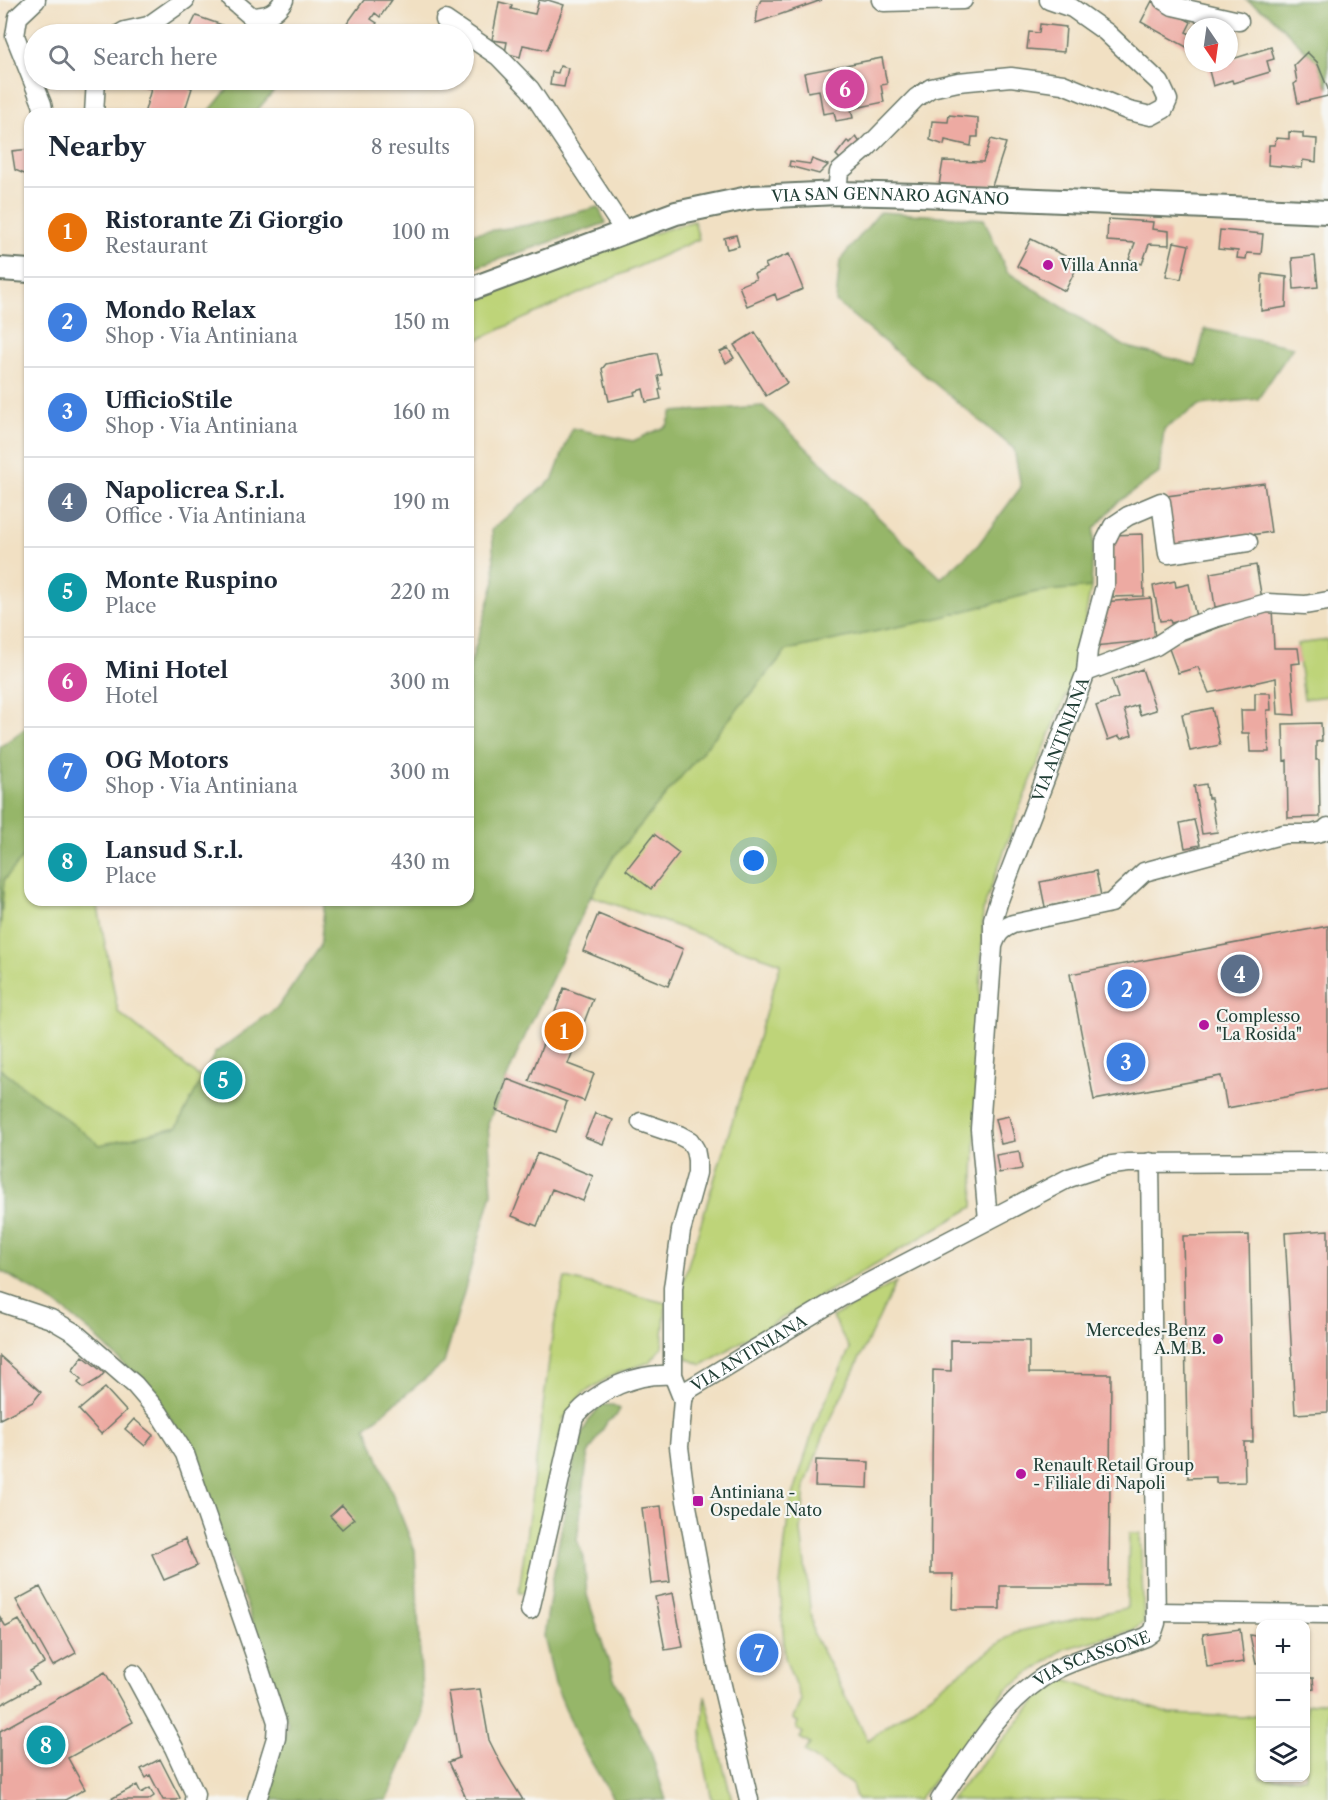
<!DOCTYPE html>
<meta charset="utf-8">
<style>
:root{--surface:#fff;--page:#f2f2f3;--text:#1f2937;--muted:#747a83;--line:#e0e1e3;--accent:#0f766e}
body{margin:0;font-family:"Libre Caslon Text",serif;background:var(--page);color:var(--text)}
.controls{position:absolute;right:18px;bottom:18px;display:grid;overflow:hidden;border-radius:12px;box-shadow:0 2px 4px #0004}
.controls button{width:54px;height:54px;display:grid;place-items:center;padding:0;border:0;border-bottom:2px solid var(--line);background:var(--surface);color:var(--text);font:30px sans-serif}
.compass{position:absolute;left:1184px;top:18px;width:54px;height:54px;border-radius:50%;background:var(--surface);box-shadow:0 2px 4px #0004;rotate:167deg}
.you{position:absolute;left:754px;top:861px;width:21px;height:21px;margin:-15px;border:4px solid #fff;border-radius:50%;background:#1a73e8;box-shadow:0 0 0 9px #1a73e833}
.badge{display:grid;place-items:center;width:39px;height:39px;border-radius:50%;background:var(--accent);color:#fff;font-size:20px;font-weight:700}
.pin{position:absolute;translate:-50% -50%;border:3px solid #fff;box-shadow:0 2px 6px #0006}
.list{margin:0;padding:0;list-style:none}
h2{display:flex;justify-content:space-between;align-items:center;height:78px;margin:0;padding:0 24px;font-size:26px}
h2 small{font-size:20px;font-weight:400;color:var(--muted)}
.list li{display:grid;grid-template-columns:39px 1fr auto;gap:18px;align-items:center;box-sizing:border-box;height:90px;padding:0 24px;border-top:2px solid var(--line)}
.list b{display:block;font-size:22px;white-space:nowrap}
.list p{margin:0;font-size:20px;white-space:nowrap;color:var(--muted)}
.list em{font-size:20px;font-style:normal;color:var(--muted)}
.icon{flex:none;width:33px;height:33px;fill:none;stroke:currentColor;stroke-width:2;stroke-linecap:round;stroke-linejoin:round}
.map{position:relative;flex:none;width:1328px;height:1800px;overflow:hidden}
.search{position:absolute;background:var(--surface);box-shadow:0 2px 4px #0004;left:24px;top:24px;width:450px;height:66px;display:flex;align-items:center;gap:15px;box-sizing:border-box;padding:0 21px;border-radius:33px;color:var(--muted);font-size:22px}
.panel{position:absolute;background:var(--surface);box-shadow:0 2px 4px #0004;left:24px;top:108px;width:450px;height:798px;border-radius:18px}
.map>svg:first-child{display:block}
.green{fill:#bed479;stroke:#6e8856;stroke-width:1.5}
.forest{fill:#96b669;stroke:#5a7a4e;stroke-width:1.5}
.building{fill:#edaaa2}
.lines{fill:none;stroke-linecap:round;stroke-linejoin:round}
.minor-casing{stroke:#687666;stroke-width:21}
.major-casing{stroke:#687666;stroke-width:26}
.minor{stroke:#fff;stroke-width:18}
.major{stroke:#fff;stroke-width:22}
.poi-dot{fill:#b5179e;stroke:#f6f6f2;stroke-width:2}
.labels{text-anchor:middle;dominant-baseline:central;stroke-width:4.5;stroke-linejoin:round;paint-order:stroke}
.street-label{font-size:16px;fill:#1f3d34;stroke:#f6f6f2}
.poi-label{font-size:16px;fill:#1f3d34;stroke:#f6f6f2;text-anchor:start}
</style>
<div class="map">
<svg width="1328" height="1800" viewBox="0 0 1328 1800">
<rect width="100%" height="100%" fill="#f6f6f2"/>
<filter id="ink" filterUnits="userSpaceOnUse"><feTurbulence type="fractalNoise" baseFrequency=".0167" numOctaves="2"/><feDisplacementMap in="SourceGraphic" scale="12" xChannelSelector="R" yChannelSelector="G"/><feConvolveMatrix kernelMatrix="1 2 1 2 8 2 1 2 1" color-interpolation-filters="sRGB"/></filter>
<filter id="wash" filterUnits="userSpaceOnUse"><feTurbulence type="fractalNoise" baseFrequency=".008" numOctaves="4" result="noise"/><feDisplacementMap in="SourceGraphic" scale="24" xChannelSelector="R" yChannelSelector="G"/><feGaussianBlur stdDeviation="1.35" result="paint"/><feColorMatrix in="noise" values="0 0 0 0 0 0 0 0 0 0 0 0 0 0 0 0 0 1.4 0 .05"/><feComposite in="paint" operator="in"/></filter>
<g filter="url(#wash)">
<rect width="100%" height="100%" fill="#f1e0c3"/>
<path class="green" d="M 694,221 L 699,239 L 468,344 L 468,300 L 628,241 Z
M 1091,587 L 1075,674 L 1020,807 L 983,910 L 973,1207 L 702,1365 L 686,1358 L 680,1291 L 781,963 L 591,896 L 613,858 L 787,650 L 930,620 L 1036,592 Z
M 1328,640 L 1328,696 L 1304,699 L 1297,644 Z
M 30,848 L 30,900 L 99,900 L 97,902 L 118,1012 L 202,1079 L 177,1127 L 100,1145 L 0,1069 L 0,928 L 4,880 Z
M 565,1278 L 666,1303 L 662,1347 L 650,1362 L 613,1375 L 582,1394 L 563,1420 L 528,1592 L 519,1592 L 553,1330 Z
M 896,1282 L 826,1429 L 805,1486 L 801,1531 L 813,1633 L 868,1740 L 1015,1632 L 1127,1608 L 1129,1533 L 1140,1533 L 1144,1622 L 1134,1630 L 1064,1649 L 1007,1689 L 918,1800 L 857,1800 L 852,1785 L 805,1752 L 810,1744 L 800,1738 L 803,1733 L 796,1728 L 798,1722 L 793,1719 L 801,1700 L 785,1658 L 780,1586 L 789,1509 L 815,1424 L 850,1349 L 832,1317 Z
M 1065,1679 L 1170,1714 L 1243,1717 L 1260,1714 L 1260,1778 L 1306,1778 L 1306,1705 L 1328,1701 L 1328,1800 L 950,1800 L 1038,1699 Z
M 705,1695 L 732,1800 L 712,1800 L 701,1746 Z"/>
<path class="forest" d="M 1246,0 L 1328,0 L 1328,89 L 1317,62 L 1268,13 Z
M 235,80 L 283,80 L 254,114 L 207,114 Z
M 598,207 L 606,223 L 468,270 L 468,234 L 528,225 Z
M 880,212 L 984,219 L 1007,272 L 1124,346 L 1196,365 L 1205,329 L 1293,347 L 1258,399 L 1200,405 L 1164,429 L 1159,473 L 1117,503 L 1094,529 L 1091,587 L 1036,592 L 931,620 L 787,650 L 613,858 L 591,896 L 519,1049 L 488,1123 L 492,1193 L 444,1363 L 366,1427 L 415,1551 L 423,1716 L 387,1800 L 265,1800 L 288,1723 L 192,1451 L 154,1394 L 93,1334 L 59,1306 L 0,1270 L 0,1069 L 100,1145 L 177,1127 L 215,1053 L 278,1007 L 320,947 L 325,900 L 468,900 L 468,672 L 495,581 L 492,529 L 553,479 L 572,428 L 633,441 L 667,426 L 672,412 L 763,406 L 941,578 L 978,545 L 1021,487 L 1014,449 L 836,302 L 840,260 Z
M 30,725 L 30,848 L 4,880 L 0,928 L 0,747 Z
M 601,1405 L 613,1405 L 620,1409 L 616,1416 L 607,1422 L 588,1454 L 577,1540 L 584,1558 L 587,1595 L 614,1679 L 650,1750 L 666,1800 L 614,1800 L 581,1745 L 555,1684 L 544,1636 L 557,1553 L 577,1445 L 589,1420 Z"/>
<g id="blocks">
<path class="building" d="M 364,0 L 392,0 L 380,17 L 375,13 L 371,19 L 377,23 L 369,34 L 360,34 L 346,25 Z
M 539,0 L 545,1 L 548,0 L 564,5 L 547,50 L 523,45 L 520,57 L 505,53 L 507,42 L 492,40 L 499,2 L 512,5 L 511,9 L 535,14 Z
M 761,0 L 822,0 L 756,23 L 758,6 Z
M 1152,1 L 1191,22 L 1186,32 L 1193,35 L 1193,43 L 1190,49 L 1141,22 Z
M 196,16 L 222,25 L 219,34 L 187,34 Z
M 1040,24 L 1066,27 L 1064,52 L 1027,49 L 1029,32 L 1039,33 Z
M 1271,47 L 1274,59 L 1267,61 L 1270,72 L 1233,83 L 1232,80 L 1213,86 L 1208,67 L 1219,63 L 1229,63 L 1229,60 Z
M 1307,52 L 1317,62 L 1328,89 L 1328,96 L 1298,103 L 1294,84 L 1297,82 L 1294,65 Z
M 882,58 L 887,84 L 881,85 L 884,102 L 851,109 L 853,118 L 836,121 L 834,112 L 823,114 L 819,90 L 808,92 L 804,73 Z
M 560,66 L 568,68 L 564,87 L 550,85 L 552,72 L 558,73 Z
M 122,80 L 185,80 L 184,83 L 190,85 L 189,87 L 192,88 L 185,110 L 184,110 L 183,114 L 144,114 L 151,89 Z
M 949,115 L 978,118 L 978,137 L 972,137 L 971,146 L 945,140 L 944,145 L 930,140 L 932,121 L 948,122 Z
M 1289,132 L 1303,133 L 1303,138 L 1317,139 L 1316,162 L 1303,160 L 1302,168 L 1268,165 L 1269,145 L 1275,145 L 1276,138 L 1289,139 Z
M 856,137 L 862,145 L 840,159 L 836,155 L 847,141 L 850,143 Z
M 991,139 L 1006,143 L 992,186 L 939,185 L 943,161 L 983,162 Z
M 30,149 L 30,181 L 27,175 L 15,170 L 12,151 Z
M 812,159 L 828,165 L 819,174 L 789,166 L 790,161 L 810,164 Z
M 1108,219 L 1153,222 L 1152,229 L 1169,231 L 1169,245 L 1149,244 L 1142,264 L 1129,259 L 1135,243 L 1107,241 Z
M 1220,230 L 1263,234 L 1261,254 L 1247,253 L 1246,259 L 1237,258 L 1238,251 L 1218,249 Z
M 736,235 L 739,246 L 727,249 L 724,238 Z
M 1031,239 L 1079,263 L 1065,291 L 1017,266 Z
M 1174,242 L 1189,245 L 1181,279 L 1166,276 Z
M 789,254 L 803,289 L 777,300 L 775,294 L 747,306 L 739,286 L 756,279 L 754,274 L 767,268 L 765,264 Z
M 1315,256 L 1318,287 L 1294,289 L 1292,258 Z
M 1262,274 L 1287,277 L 1286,307 L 1261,311 Z
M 755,332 L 787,383 L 766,396 L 734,345 Z
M 728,348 L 734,358 L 726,363 L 720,352 Z
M 657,353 L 662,375 L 658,376 L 661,389 L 659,390 L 661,399 L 646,402 L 643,389 L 634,392 L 635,395 L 609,401 L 602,369 L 606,364 Z
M 1264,483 L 1271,532 L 1174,546 L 1167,496 Z
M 1142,534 L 1144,596 L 1113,597 L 1112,535 Z
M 1256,565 L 1262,599 L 1215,607 L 1210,573 Z
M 1175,581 L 1176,587 L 1189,584 L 1196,617 L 1171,623 L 1170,620 L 1160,621 L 1153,586 Z
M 1151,598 L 1155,640 L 1094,646 L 1104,602 Z
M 1272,608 L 1274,648 L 1298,648 L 1300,663 L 1291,664 L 1295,715 L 1278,714 L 1276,678 L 1209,693 L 1198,667 L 1178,673 L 1168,646 Z
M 1142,669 L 1156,710 L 1140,715 L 1137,705 L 1124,710 L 1132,735 L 1121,739 L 1119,736 L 1108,740 L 1096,706 L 1118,698 L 1112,680 Z
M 1255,693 L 1270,693 L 1271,710 L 1267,710 L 1269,752 L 1250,752 L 1249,733 L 1242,733 L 1241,710 L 1255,710 Z
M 1212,708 L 1220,745 L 1190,751 L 1182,714 Z
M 1321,723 L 1322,741 L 1316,742 L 1316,760 L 1319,760 L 1320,817 L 1288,818 L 1287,760 L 1284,761 L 1283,724 Z
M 1206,784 L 1208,798 L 1211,798 L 1217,832 L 1202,834 L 1194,786 Z
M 1194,820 L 1200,845 L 1185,848 L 1180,823 Z
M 654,834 L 679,853 L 651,889 L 626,870 Z
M 1096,871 L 1101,896 L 1045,907 L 1040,882 Z
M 598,914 L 683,949 L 668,986 L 583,951 Z
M 1328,926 L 1328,1089 L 1227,1108 L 1221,1076 L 1094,1100 L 1070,974 Z
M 564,988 L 593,999 L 568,1064 L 594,1074 L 584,1101 L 529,1081 Z
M 507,1079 L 567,1102 L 556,1132 L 496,1110 Z
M 595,1113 L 613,1120 L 603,1144 L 585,1137 Z
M 1009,1116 L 1015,1141 L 1001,1144 L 995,1119 Z
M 1019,1151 L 1022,1169 L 999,1173 L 996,1155 Z
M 537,1153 L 593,1176 L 583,1201 L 552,1189 L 537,1226 L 512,1216 Z
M 1328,1230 L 1328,1412 L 1295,1414 L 1285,1233 Z
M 1249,1235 L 1253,1442 L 1244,1442 L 1245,1482 L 1216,1483 L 1216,1477 L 1188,1478 L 1183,1236 Z
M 951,1340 L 1029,1341 L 1029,1373 L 1111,1374 L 1109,1586 L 1000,1586 L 1000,1609 L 952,1609 L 953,1574 L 931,1574 L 933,1370 L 951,1371 Z
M 0,1356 L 41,1392 L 33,1402 L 0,1419 Z
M 83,1356 L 104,1373 L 100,1378 L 84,1388 L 78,1383 L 81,1379 L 72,1371 Z
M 105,1388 L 126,1411 L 101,1434 L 79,1410 Z
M 134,1419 L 153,1435 L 145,1446 L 125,1429 Z
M 816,1460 L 869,1462 L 868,1488 L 815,1486 Z
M 342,1505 L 354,1519 L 342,1529 L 330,1516 Z
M 661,1506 L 670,1582 L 651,1584 L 642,1508 Z
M 185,1539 L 197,1566 L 164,1580 L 152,1554 Z
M 40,1587 L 76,1653 L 53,1666 L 16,1600 Z
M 673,1593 L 683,1647 L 665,1650 L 655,1597 Z
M 0,1617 L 6,1627 L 19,1620 L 44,1663 L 30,1671 L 38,1684 L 0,1705 Z
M 1240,1629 L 1244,1662 L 1207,1667 L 1203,1634 Z
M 1250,1635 L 1260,1637 L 1260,1663 L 1256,1664 Z
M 105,1672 L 133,1722 L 68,1758 L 85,1789 L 65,1800 L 0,1800 L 0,1731 Z
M 1306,1678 L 1313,1678 L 1314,1689 L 1306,1690 Z
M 480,1689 L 489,1740 L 502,1766 L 523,1800 L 467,1800 L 449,1762 L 459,1758 L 448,1692 Z
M 160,1759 L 180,1798 L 176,1800 L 163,1800 L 150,1775 L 146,1778 L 141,1769 Z
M 137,1785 L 141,1793 L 150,1788 L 154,1796 L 148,1800 L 109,1800 Z"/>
</g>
</g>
<g filter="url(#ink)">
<use href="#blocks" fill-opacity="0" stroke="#687666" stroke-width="1.5"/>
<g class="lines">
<g class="minor-casing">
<g id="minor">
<path d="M 36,0 L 18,17 L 15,36 L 42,104 L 44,114"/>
<path d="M 232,0 L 252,17 C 268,16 275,14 284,0"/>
<path d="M 881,0 L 884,2 L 963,0"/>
<path d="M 1163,0 L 1173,6 L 1239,21"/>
<path d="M 445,20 L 498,56 L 530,89 L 625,232"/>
<path d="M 120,34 L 125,31 L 148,26 L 185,0"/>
<path d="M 94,114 L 96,80"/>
<path d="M 837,193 L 839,172 L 867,148 L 916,98 L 931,88 L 958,82 L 1011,77 L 1063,84 L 1129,111 L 1151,116 L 1164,109 L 1168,100 L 1160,83 L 1106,32 L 1072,8 L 1049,0"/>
<path d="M 1086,672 L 1088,650 L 1105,586 L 1105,542 L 1113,526 L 1128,516 L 1161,502 L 1168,554 L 1248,542"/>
<path id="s1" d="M 993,943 L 993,919 L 999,900 L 1086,672 L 1156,646 L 1181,630 L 1214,618 L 1267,603 L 1305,605 L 1328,601"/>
<path d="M 641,1122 L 679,1135 L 690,1141 L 695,1149 L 697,1160 L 697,1173 L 681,1231 L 673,1288 L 673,1375 L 683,1400"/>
<path d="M 988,1220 L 980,1129 L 993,946 C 997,934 1001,929 1013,924 L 1111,903 L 1144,872 L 1284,834 L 1312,834 L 1324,831 L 1328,827"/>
<path d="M 0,1302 L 51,1319 L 75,1333 L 135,1385 L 159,1413 L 185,1454 L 254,1652 L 277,1722 L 276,1738 L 257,1800"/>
<path d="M 530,1610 L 574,1417 C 598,1390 636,1372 673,1375"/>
<path d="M 1156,1612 L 1328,1614"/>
<path d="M 134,1674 L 174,1748 L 195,1794 L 194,1800"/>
<path id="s2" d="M 749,1800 L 717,1664 L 686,1501 L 679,1447 L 683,1400 L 686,1391 L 843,1296 L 1069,1178 L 1105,1166 L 1128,1163 L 1328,1162"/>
<path id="s3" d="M 940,1800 C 972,1754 1004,1697 1055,1670 C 1084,1655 1116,1649 1146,1637 L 1153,1632 L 1156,1623 L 1150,1162"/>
</g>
</g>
<g class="major-casing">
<g id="major">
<path d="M 0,269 L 30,271"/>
<path id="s4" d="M 468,290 L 676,213 L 753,197 L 837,193 L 919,195 L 1328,212"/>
</g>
</g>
<use href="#minor" class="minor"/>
<use href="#major" class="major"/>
</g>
</g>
<g class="poi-dot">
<circle cx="1048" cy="265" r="6"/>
<circle cx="1204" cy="1025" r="6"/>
<circle cx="1218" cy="1339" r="6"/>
<circle cx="1021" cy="1474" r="6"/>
<rect x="692" y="1495" width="12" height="12" rx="3"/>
</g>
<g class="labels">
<g class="street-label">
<text stroke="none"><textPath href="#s4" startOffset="438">VIA SAN GENNARO AGNANO</textPath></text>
<text stroke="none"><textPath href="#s1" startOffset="216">VIA ANTINIANA</textPath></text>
<text stroke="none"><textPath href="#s2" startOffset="490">VIA ANTINIANA</textPath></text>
<text stroke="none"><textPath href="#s3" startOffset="214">VIA SCASSONE</textPath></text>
</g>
<g class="poi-label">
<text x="1060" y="265">Villa Anna</text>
<text x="1216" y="1016">Complesso<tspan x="1216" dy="18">"La Rosida"</tspan></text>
<text x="1206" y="1330" text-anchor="end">Mercedes-Benz<tspan x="1206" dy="18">A.M.B.</tspan></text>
<text x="1033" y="1465">Renault Retail Group<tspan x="1033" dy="18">- Filiale di Napoli</tspan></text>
<text x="710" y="1492">Antiniana -<tspan x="710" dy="18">Ospedale Nato</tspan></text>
</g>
</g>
</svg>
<div class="controls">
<button>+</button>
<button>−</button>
<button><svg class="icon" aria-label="layers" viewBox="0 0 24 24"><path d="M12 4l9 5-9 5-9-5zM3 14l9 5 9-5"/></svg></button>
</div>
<svg class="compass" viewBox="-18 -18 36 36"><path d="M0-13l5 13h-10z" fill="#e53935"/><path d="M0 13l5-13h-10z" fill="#747a83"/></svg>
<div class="you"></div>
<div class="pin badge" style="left:564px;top:1031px;background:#e8710a">1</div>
<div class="pin badge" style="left:1127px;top:989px;background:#3f7fe0">2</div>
<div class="pin badge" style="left:1126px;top:1062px;background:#3f7fe0">3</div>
<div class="pin badge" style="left:1240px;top:974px;background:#5c6f8a">4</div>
<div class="pin badge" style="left:223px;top:1080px;background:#0f9aa8">5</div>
<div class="pin badge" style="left:845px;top:89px;background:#d1479c">6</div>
<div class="pin badge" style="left:759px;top:1653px;background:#3f7fe0">7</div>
<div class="pin badge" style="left:46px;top:1745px;background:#0f9aa8">8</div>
<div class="search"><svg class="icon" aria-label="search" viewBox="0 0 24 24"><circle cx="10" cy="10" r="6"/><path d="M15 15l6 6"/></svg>Search here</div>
<section class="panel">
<h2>Nearby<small>8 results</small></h2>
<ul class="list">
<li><span class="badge" style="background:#e8710a">1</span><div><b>Ristorante Zi Giorgio</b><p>Restaurant</p></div><em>100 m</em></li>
<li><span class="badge" style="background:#3f7fe0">2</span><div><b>Mondo Relax</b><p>Shop · Via Antiniana</p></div><em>150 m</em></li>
<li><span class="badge" style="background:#3f7fe0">3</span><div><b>UfficioStile</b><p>Shop · Via Antiniana</p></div><em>160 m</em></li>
<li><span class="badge" style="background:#5c6f8a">4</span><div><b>Napolicrea S.r.l.</b><p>Office · Via Antiniana</p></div><em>190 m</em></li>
<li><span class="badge" style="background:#0f9aa8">5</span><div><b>Monte Ruspino</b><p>Place</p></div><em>220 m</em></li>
<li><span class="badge" style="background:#d1479c">6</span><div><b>Mini Hotel</b><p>Hotel</p></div><em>300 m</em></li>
<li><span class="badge" style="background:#3f7fe0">7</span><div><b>OG Motors</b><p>Shop · Via Antiniana</p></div><em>300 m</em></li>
<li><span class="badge" style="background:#0f9aa8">8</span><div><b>Lansud S.r.l.</b><p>Place</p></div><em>430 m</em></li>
</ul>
</section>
</div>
